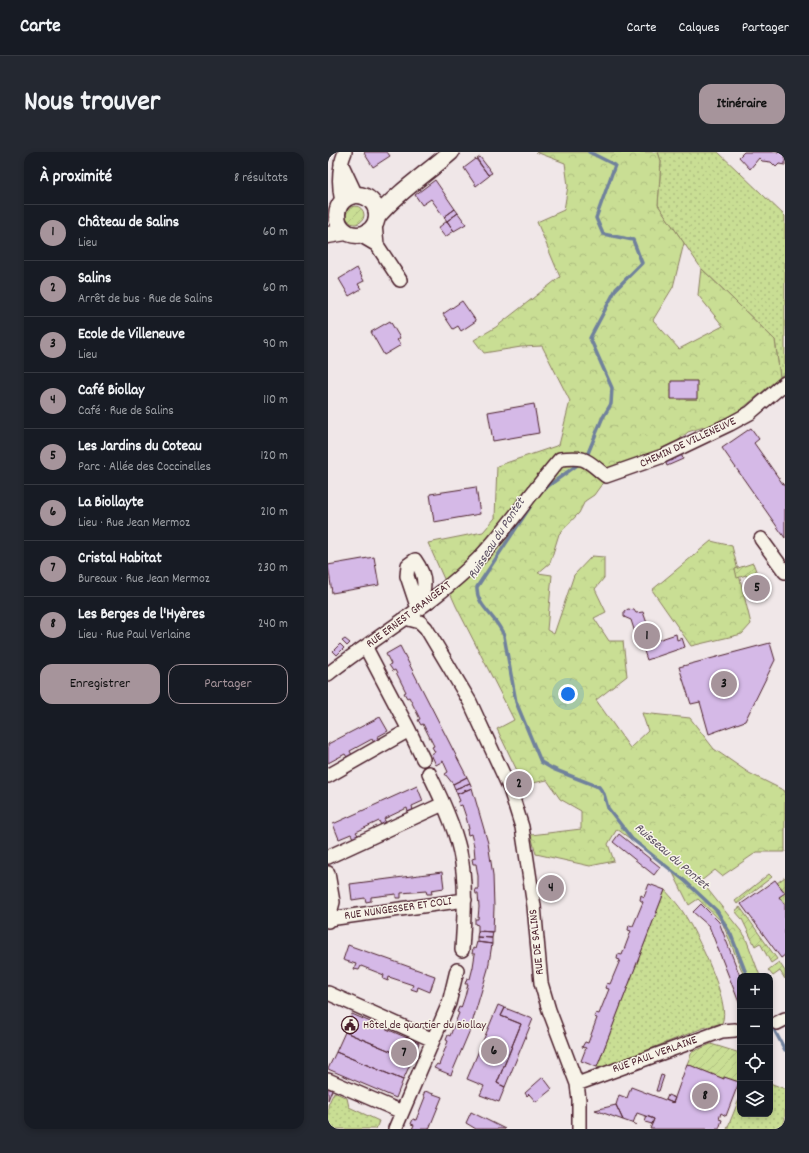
<!DOCTYPE html>
<html lang="fr">
<meta charset="utf-8">
<style>
:root{--surface:#171b24;--page:#242831;--text:#f1f3f6;--muted:#9ea1a6;--line:#363941;--accent:#a6949b}
body{margin:0;font-family:Dekko,sans-serif;background:var(--page);color:var(--text)}
.controls{position:absolute;right:12px;bottom:12px;display:grid;overflow:hidden;border-radius:8px;box-shadow:0 2px 6px #0003}
.controls button{width:36px;height:36px;display:grid;place-items:center;padding:0;border:0;border-bottom:1px solid var(--line);background:var(--surface);color:var(--text);font:20px sans-serif}
.you{position:absolute;left:240px;top:542px;width:14px;height:14px;margin:-10px;border:3px solid #fff;border-radius:50%;background:#1a73e8;box-shadow:0 0 0 6px #1a73e833}
.badge{display:grid;place-items:center;width:26px;height:26px;border-radius:50%;background:var(--accent);color:#111;font-size:13px;font-weight:700}
.pin{position:absolute;translate:-50% -50%;border:2px solid #fff;box-shadow:0 1px 4px #0006}
.list{margin:0;padding:0;list-style:none}
h2{display:flex;justify-content:space-between;align-items:center;height:52px;margin:0;padding:0 16px;font-size:17px}
h2 small{font-size:13px;font-weight:400;color:var(--muted)}
.list li{display:grid;grid-template-columns:26px 1fr auto;gap:12px;align-items:center;box-sizing:border-box;height:56px;padding:0 16px;border-top:1px solid var(--line)}
.list b{display:block;font-size:15px;white-space:nowrap}
.list p{margin:0;font-size:13px;white-space:nowrap;color:var(--muted)}
.list em{font-size:13px;font-style:normal;color:var(--muted)}
.actions{display:flex;gap:8px;padding:12px 16px}
.actions a{flex:1;padding:9px 0;border:1px solid var(--accent);border-radius:12px;text-align:center;font-size:14px;color:var(--accent)}
.actions .main{background:var(--accent);color:#111}
.icon{flex:none;width:22px;height:22px;fill:none;stroke:currentColor;stroke-width:2;stroke-linecap:round;stroke-linejoin:round}
.map{position:relative;flex:none;width:457px;height:977px;overflow:hidden;border-radius:12px}
header{display:flex;align-items:center;gap:24px;box-sizing:border-box;height:56px;padding:0 20px;background:var(--surface);border-bottom:1px solid var(--line)}
header strong{font-size:19px}
nav{display:flex;gap:22px;margin-inline-start:auto;font-size:14px}
.intro{display:flex;align-items:center;justify-content:space-between;box-sizing:border-box;height:96px;padding:0 24px}
h1{margin:0;font-size:28px}
.button{padding:10px 18px;border-radius:12px;background:var(--accent);color:#111;font-size:14px;font-weight:700}
main{display:flex;gap:24px;padding:0 24px}
aside{flex:1;background:var(--surface);border-radius:12px;box-shadow:0 2px 6px #0003}
.map>svg:first-child{display:block}
.grass{fill:url(#grass-dots);stroke:#8a7e60}
.forest{fill:url(#forest-crowns);stroke:#8a7e60}
.garden{fill:url(#garden-furrows);stroke:#8a7e60}
.lines{fill:none;stroke-linecap:round;stroke-linejoin:round}
.stream{stroke:#6f819c;stroke-width:3.5}
.building{fill:#d5b9e7;stroke:#4a1f2b}
.minor-casing{stroke:#4a1f2b;stroke-width:16}
.tertiary-casing{stroke:#4a1f2b;stroke-width:19}
.minor{stroke:#f7f3e8;stroke-width:13}
.tertiary{stroke:#f7f3e8;stroke-width:16}
.labels{text-anchor:middle;dominant-baseline:central;stroke-width:3;stroke-linejoin:round;paint-order:stroke}
.street-label{font-size:12px;fill:#4a1f2b;stroke:#f7f3e8}
.poi-label{font-size:12px;fill:#4a1f2b;stroke:#f7f3e8;text-anchor:start}
.water-label{font-size:13px;font-style:italic;fill:#5c5063;stroke:#f7f3e8}
</style>
<header>
<strong>Carte</strong>
<nav><a>Carte</a><a>Calques</a><a>Partager</a></nav>
</header>
<div class="intro"><h1>Nous trouver</h1><a class="button">Itinéraire</a></div>
<main>
<aside>
<h2>À proximité<small>8 résultats</small></h2>
<ul class="list">
<li><span class="badge">1</span><div><b>Château de Salins</b><p>Lieu</p></div><em>60 m</em></li>
<li><span class="badge">2</span><div><b>Salins</b><p>Arrêt de bus · Rue de Salins</p></div><em>60 m</em></li>
<li><span class="badge">3</span><div><b>Ecole de Villeneuve</b><p>Lieu</p></div><em>90 m</em></li>
<li><span class="badge">4</span><div><b>Café Biollay</b><p>Café · Rue de Salins</p></div><em>110 m</em></li>
<li><span class="badge">5</span><div><b>Les Jardins du Coteau</b><p>Parc · Allée des Coccinelles</p></div><em>120 m</em></li>
<li><span class="badge">6</span><div><b>La Biollayte</b><p>Lieu · Rue Jean Mermoz</p></div><em>210 m</em></li>
<li><span class="badge">7</span><div><b>Cristal Habitat</b><p>Bureaux · Rue Jean Mermoz</p></div><em>230 m</em></li>
<li><span class="badge">8</span><div><b>Les Berges de l'Hyères</b><p>Lieu · Rue Paul Verlaine</p></div><em>240 m</em></li>
</ul>
<div class="actions"><a class="main">Enregistrer</a><a>Partager</a></div>
</aside>
<div class="map">
<svg width="457" height="977" viewBox="0 0 457 977">
<defs>
<pattern id="grass-dots" width="8" height="8" patternUnits="userSpaceOnUse"><rect width="8" height="8" fill="#c9de94"/><path d="M2 2h.1M6 6h.1" fill="none" stroke="#aebe80" stroke-width="1.8" stroke-linecap="round"/></pattern>
<pattern id="forest-crowns" width="20" height="18" patternUnits="userSpaceOnUse"><rect width="20" height="18" fill="#c9de94"/><path d="M2 6a3 3 0 1 1 6 0M12 15a3 3 0 1 1 6 0" fill="none" stroke="#aebe80"/></pattern>
<pattern id="garden-furrows" width="10" height="10" patternUnits="userSpaceOnUse"><rect width="10" height="10" fill="#c9de94"/><path d="M-1 1l2-2M0 10L10 0M9 11l2-2" fill="none" stroke="#aebe80"/></pattern>
</defs>
<rect width="100%" height="100%" fill="#f0e7e8"/>
<filter id="ink" filterUnits="userSpaceOnUse"><feTurbulence type="fractalNoise" baseFrequency=".025" numOctaves="2"/><feDisplacementMap in="SourceGraphic" scale="8" xChannelSelector="R" yChannelSelector="G"/><feConvolveMatrix kernelMatrix="1 2 1 2 8 2 1 2 1" color-interpolation-filters="sRGB"/></filter>
<g filter="url(#ink)">
<path class="grass" d="M 330,0 L 390,0 L 457,64 L 457,221 L 452,225 L 447,188 L 373,116 L 330,53 L 333,10 Z
M 337,738 C 343,745 350,752 355,760 C 367,779 404,851 394,871 L 375,876 L 274,916 L 269,915 Z
M 442,931 L 457,937 L 457,968 L 454,977 L 399,977 L 412,945 L 412,962 L 442,962 Z
M 6,940 L 19,946 L 21,955 L 51,969 L 48,977 L 0,977 L 0,953 Z"/>
<path class="forest" d="M 208,0 L 330,0 L 333,9 L 330,53 L 356,91 L 345,135 L 325,168 L 351,197 L 395,174 L 370,143 L 373,116 L 447,188 L 452,225 L 409,261 L 388,271 L 360,280 L 345,293 L 284,318 L 266,343 L 257,349 L 251,361 L 231,382 L 222,411 L 210,421 L 224,423 L 219,478 L 226,482 L 246,423 L 264,404 L 276,405 L 276,426 L 267,437 L 278,460 L 266,466 L 281,489 L 295,489 L 299,524 L 268,548 L 302,596 L 320,579 L 314,561 L 362,566 L 386,597 L 421,621 L 457,639 L 457,700 L 429,700 L 394,724 L 387,718 L 373,729 L 417,784 L 432,824 L 416,824 L 394,770 L 370,747 L 361,753 L 343,717 L 289,677 L 280,692 L 286,709 L 262,714 L 208,702 L 203,683 L 253,677 L 253,659 L 232,647 L 219,628 L 196,633 L 169,577 L 186,568 L 128,454 L 100,391 L 155,380 L 167,366 L 169,314 L 231,293 L 242,249 L 214,194 L 193,195 L 156,201 L 146,188 L 168,175 L 232,125 L 209,70 L 236,58 L 240,34 L 237,11 Z
M 383,389 L 404,394 L 423,472 L 414,482 L 363,494 L 324,438 Z"/>
<path class="garden" d="M18 63a9 9 0 1 1 18 0a9 9 0 1 1-18 0Z
M 425,411 L 439,447 L 428,451 L 418,423 L 409,426 L 407,417 Z
M 441,722 L 444,725 L 409,752 L 407,749 Z
M 457,725 L 457,753 L 451,745 L 457,740 L 449,731 Z
M 412,755 L 449,807 L 443,811 L 432,791 L 427,794 L 414,767 L 407,759 Z
M 451,810 L 457,819 L 457,827 L 452,819 L 445,824 L 440,818 Z
M 383,892 L 412,901 L 411,930 L 396,925 L 396,927 L 359,912 L 364,900 Z"/>
<g class="lines">
<path class="stream" d="M 258,306 L 274,267 L 283,252 L 284,236 L 262,186 L 288,137 L 314,111 L 305,88 L 275,82 L 268,66 L 287,13 L 261,0
M 213,339 L 252,311
M 202,355 L 149,435 C 148,455 169,464 176,484 L 188,550 L 213,610 L 225,617 L 271,635 L 276,642 L 280,656 L 304,687 L 357,729 L 389,759 L 403,783 L 419,824
M 442,870 L 457,898"/>
</g>
<path class="building" d="M 37,0 L 59,0 L 62,4 L 45,15 L 36,1 Z
M 416,0 L 457,0 L 457,13 L 451,12 L 448,15 L 443,10 L 434,9 L 431,6 L 422,17 L 411,5 Z
M 152,5 L 164,21 L 160,23 L 149,7 Z
M 148,7 L 161,24 L 148,34 L 136,16 Z
M 107,28 L 127,57 L 116,65 L 103,47 L 94,53 L 87,43 Z
M 127,57 L 130,61 L 119,69 L 116,65 Z
M 130,61 L 138,72 L 126,79 L 119,69 Z
M 119,69 L 126,79 L 117,85 L 110,76 Z
M 29,116 L 36,129 L 30,132 L 33,137 L 21,144 L 11,127 Z
M 134,149 L 148,169 L 133,179 L 130,174 L 125,177 L 115,162 Z
M 62,169 L 72,186 L 69,188 L 73,193 L 56,203 L 43,180 Z
M 343,229 L 369,229 L 369,247 L 343,247 Z
M 206,252 L 211,281 L 165,289 L 160,260 Z
M 423,276 L 431,287 L 426,291 L 457,335 L 457,386 L 394,296 Z
M 352,299 L 355,307 L 339,314 L 336,306 Z
M 148,335 L 152,362 L 106,370 L 102,342 Z
M 46,405 L 51,433 L 4,441 L 0,413 Z
M 300,457 L 306,458 L 308,461 L 315,460 L 320,474 L 326,472 L 330,488 L 348,482 L 349,488 L 354,486 L 357,495 L 319,508 L 314,493 L 312,496 L 303,468 L 296,465 L 296,460 Z
M 17,487 L 22,491 L 19,494 L 14,489 Z
M 442,491 L 447,508 L 417,569 L 381,582 L 372,550 L 363,552 L 351,515 Z
M 12,492 L 16,496 L 9,503 L 5,499 Z
M 72,494 L 139,625 L 125,632 L 117,622 L 120,620 L 115,609 L 108,613 L 103,602 L 107,600 L 104,595 L 106,594 L 95,572 L 93,573 L 90,568 L 92,567 L 81,545 L 79,546 L 76,541 L 78,540 L 67,518 L 65,519 L 61,513 L 63,512 L 58,502 Z
M 52,565 L 60,579 L 49,585 L 51,588 L 46,591 L 44,587 L 22,599 L 24,603 L 19,605 L 17,602 L 0,611 L 0,592 Z
M 139,625 L 142,631 L 127,637 L 125,632 Z
M 142,631 L 144,636 L 129,642 L 127,637 Z
M 89,634 L 95,649 L 84,654 L 85,658 L 80,660 L 79,656 L 56,667 L 58,671 L 53,673 L 51,669 L 28,680 L 30,683 L 25,686 L 23,682 L 11,687 L 5,672 Z
M 144,636 L 160,691 L 165,723 L 166,755 L 165,780 L 150,779 L 150,773 L 147,772 L 147,767 L 150,767 L 151,755 L 150,742 L 148,742 L 147,737 L 150,737 L 150,724 L 148,712 L 145,712 L 144,707 L 147,706 L 146,694 L 143,682 L 140,683 L 139,678 L 141,677 L 138,665 L 134,653 L 131,654 L 130,650 L 132,649 L 129,642 Z
M 291,682 L 332,715 L 326,723 L 285,690 Z
M 114,720 L 116,736 L 103,738 L 104,742 L 99,742 L 98,739 L 73,741 L 73,746 L 68,746 L 68,742 L 43,745 L 43,749 L 38,750 L 37,746 L 24,748 L 22,732 Z
M 447,728 L 457,741 L 451,745 L 457,753 L 457,803 L 453,806 L 413,752 Z
M 321,732 L 337,738 L 269,915 L 253,909 L 258,896 L 254,895 L 257,890 L 260,891 L 269,866 L 266,865 L 268,861 L 271,862 L 281,837 L 277,836 L 279,831 L 282,832 L 292,808 L 289,807 L 290,802 L 294,803 L 303,779 L 300,778 L 301,773 L 305,774 L 315,750 L 312,748 L 313,743 L 316,745 Z
M 373,752 L 391,770 L 412,824 L 412,853 L 381,774 L 365,760 Z
M 150,779 L 165,780 L 164,786 L 149,785 Z
M 149,785 L 164,786 L 164,792 L 149,790 Z
M 149,790 L 164,792 L 160,817 L 142,878 L 123,923 L 106,916 L 109,912 L 111,913 L 120,889 L 118,888 L 120,883 L 122,884 L 131,861 L 129,860 L 131,855 L 133,856 L 137,844 L 140,832 L 137,832 L 139,826 L 142,827 L 145,815 L 147,802 L 144,802 L 145,796 L 147,797 Z
M 20,793 L 107,824 L 102,840 L 90,835 L 89,839 L 83,837 L 85,833 L 61,825 L 60,829 L 55,827 L 56,823 L 33,814 L 31,818 L 26,817 L 28,812 L 15,808 Z
M 170,853 L 177,856 L 173,864 L 193,872 L 169,931 L 177,935 L 171,950 L 152,943 L 156,934 L 139,927 Z
M 177,856 L 205,867 L 177,935 L 169,931 L 193,872 L 173,864 Z
M 24,862 L 91,891 L 84,908 L 17,880 Z
M 17,880 L 84,908 L 75,928 L 8,900 Z
M 8,900 L 75,928 L 68,946 L 0,917 Z
M 359,912 L 396,927 L 396,925 L 411,930 L 398,964 L 393,961 L 391,967 L 394,968 L 391,977 L 322,977 L 326,967 L 309,961 L 305,971 L 309,973 L 295,968 L 288,953 L 291,943 L 299,946 L 303,935 L 345,951 Z
M 333,923 L 336,924 L 331,939 L 328,939 Z
M 215,925 L 224,937 L 208,950 L 201,942 L 199,944 L 197,941 Z
M 0,936 L 4,938 L 0,948 Z
M 97,939 L 114,945 L 101,977 L 84,977 L 86,973 L 83,972 L 85,967 L 88,968 L 97,945 L 95,944 Z
M 340,943 L 347,946 L 345,951 L 338,948 Z
M 288,953 L 295,968 L 267,958 Z
M 143,960 L 177,977 L 148,977 L 138,971 Z
M 319,964 L 326,967 L 324,972 L 317,970 Z"/>
<g class="lines">
<g class="minor-casing">
<path id="minor" d="M 13,11 L 28,43
M 14,50 C 10,32 10,17 17,0
M 47,72 L 49,93
M 32,83 L 49,93 L 72,128
M 433,387 L 457,420
M 87,408 C 100,426 97,437 90,457 L 79,424 L 80,413 Z
M 77,466 L 92,470 L 98,476 L 142,550 L 182,637 L 194,675 L 206,754 L 213,831 L 221,858 L 249,932 L 251,948 L 251,977
M 0,522 C 50,483 107,451 151,406 C 181,375 204,339 232,307 C 259,304 258,308 278,324 L 335,304 L 402,272 L 422,261 L 457,231
M 81,578 L 95,607
M 101,621 C 113,646 126,673 132,700 C 139,732 136,766 134,798
M 0,624 L 81,578 L 38,496
M 0,705 L 115,652
M 0,721 L 5,750 L 0,769
M 1,767 L 137,748
M 0,841 L 105,888
M 449,871 L 457,867
M 0,928 L 74,960
M 249,932 L 394,879 L 407,878
M 67,977 L 121,851 L 129,818"/>
</g>
<g class="tertiary-casing">
<path id="tertiary" d="M9 63a20 20 0 1 1 40 0a20 20 0 1 1-40 0Z
M 49,65 C 70,40 98,22 123,0
M 0,83 L 18,80"/>
</g>
<use href="#minor" class="minor"/>
<use href="#tertiary" class="tertiary"/>
</g>
</g>
<defs>
<g id="civic-ring" transform="scale(0.9)"><circle r="9.5" fill="#f7f3e8" stroke="#4a1f2b" stroke-width="1.5"/><path d="M-.6-6.5H3V-4.5H.6V-3L4-1V1h2V6H-6V1h2V-1L-.6-3ZM-1.2 2.5V6h2.4V2.5Z" fill="#4a1f2b"/></g>
</defs>
<g fill-rule="evenodd">
<use href="#civic-ring" x="22" y="873"/>
</g>
<g class="labels">
<g class="street-label">
<text transform="translate(360 291) rotate(-25)">CHEMIN DE VILLENEUVE</text>
<text transform="translate(81 463) rotate(-37)">RUE ERNEST GRANGEAT</text>
<text transform="translate(70 757) rotate(-8)">RUE NUNGESSER ET COLI</text>
<text transform="translate(209 790) rotate(-96)">RUE DE SALINS</text>
<text transform="translate(327 903) rotate(-20)">RUE PAUL VERLAINE</text>
</g>
<g class="poi-label">
<text x="35" y="873">Hôtel de quartier du Biollay</text>
</g>
<g class="water-label">
<text transform="translate(169 387) rotate(-57)">Ruisseau du Pontet</text>
<text transform="translate(343 705) rotate(41)">Ruisseau du Pontet</text>
</g>
</g>
</svg>
<div class="controls">
<button>+</button>
<button>−</button>
<button><svg class="icon" aria-label="locate" viewBox="0 0 24 24"><circle cx="12" cy="12" r="6"/><path d="M12 2v4M12 18v4M2 12h4M18 12h4"/></svg></button>
<button><svg class="icon" aria-label="layers" viewBox="0 0 24 24"><path d="M12 4l9 5-9 5-9-5zM3 14l9 5 9-5"/></svg></button>
</div>
<div class="you"></div>
<div class="pin badge" style="left:319px;top:484px">1</div>
<div class="pin badge" style="left:191px;top:632px">2</div>
<div class="pin badge" style="left:396px;top:532px">3</div>
<div class="pin badge" style="left:223px;top:736px">4</div>
<div class="pin badge" style="left:429px;top:436px">5</div>
<div class="pin badge" style="left:166px;top:899px">6</div>
<div class="pin badge" style="left:76px;top:901px">7</div>
<div class="pin badge" style="left:377px;top:944px">8</div>
</div>
</main>
